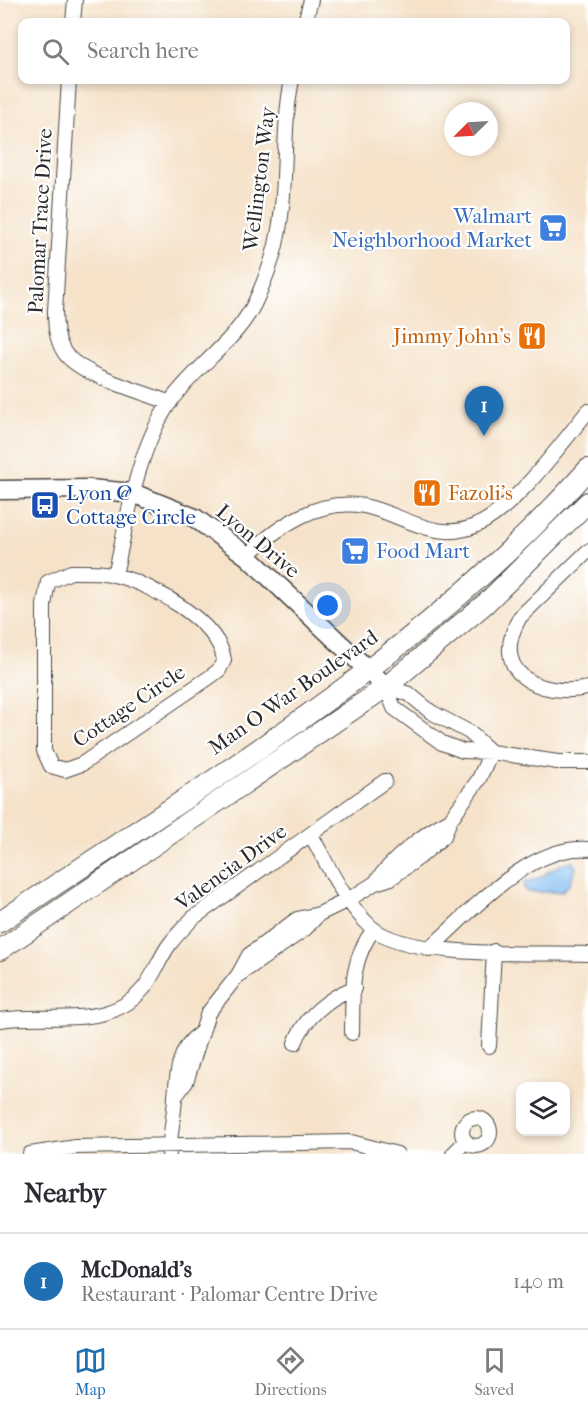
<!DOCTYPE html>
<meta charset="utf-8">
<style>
:root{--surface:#fff;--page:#f7f7f7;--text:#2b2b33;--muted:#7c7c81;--line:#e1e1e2;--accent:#1f6fb2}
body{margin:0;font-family:"IM FELL French Canon",serif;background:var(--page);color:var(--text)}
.controls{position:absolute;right:18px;bottom:18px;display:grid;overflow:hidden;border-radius:12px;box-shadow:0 3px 9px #0003}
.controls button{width:54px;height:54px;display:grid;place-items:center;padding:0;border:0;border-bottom:2px solid var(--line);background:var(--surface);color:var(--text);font:30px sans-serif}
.compass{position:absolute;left:444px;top:102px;width:54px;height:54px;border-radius:50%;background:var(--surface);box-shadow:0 3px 9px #0003;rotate:246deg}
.you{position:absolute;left:328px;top:606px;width:21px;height:21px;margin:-15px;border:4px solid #fff;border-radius:50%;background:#1a73e8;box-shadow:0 0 0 9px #1a73e833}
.badge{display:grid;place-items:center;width:39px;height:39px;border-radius:50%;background:var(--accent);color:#fff;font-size:20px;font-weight:700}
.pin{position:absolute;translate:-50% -50px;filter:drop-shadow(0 2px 3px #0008)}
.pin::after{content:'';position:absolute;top:32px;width:21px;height:18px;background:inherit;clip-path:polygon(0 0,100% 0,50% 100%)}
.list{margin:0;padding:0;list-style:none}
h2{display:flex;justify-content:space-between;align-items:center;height:78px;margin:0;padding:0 24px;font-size:26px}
h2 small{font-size:20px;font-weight:400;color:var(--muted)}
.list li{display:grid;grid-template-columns:39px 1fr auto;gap:18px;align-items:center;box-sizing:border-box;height:96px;padding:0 24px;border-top:2px solid var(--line)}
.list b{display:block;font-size:22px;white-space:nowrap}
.list p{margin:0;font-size:20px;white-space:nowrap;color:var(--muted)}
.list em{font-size:20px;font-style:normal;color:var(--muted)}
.icon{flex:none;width:33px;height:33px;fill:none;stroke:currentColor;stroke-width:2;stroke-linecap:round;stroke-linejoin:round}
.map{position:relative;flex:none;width:588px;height:1154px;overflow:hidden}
.search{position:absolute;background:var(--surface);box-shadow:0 3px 9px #0003;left:18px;right:18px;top:18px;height:66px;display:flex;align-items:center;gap:15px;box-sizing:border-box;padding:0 21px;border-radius:12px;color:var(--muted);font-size:22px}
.sheet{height:174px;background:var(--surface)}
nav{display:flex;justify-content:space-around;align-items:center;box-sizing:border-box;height:84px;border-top:2px solid var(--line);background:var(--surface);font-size:16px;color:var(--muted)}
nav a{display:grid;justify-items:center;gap:3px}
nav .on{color:var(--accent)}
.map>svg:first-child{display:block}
.water{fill:#7ebaf0;stroke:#54728e;stroke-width:1.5}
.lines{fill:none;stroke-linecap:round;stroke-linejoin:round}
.street-casing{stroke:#494643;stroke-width:16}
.secondary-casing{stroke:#494643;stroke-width:21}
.primary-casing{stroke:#494643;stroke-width:22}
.street{stroke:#fff;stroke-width:14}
.secondary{stroke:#fff;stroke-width:18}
.primary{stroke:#fff;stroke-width:20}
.labels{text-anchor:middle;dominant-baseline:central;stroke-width:4.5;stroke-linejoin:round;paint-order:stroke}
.street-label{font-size:21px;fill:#2b2b2b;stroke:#fff}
.shop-label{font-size:21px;fill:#366cbe;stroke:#fff;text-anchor:end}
.food-label{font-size:21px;fill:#c56008;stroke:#fff;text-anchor:end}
.transit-label{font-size:21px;fill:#164399;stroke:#fff;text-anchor:start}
</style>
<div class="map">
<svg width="588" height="1154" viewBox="0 0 588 1154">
<rect width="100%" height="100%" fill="#fff"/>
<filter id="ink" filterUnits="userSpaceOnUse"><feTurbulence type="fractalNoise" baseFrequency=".0167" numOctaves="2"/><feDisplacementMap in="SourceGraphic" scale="12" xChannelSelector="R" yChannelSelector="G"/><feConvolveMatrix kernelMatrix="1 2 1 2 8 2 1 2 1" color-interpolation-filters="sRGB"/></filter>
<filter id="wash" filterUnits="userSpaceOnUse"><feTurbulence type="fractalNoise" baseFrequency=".008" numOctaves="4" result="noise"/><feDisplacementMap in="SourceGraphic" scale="24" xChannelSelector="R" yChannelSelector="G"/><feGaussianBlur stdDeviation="1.35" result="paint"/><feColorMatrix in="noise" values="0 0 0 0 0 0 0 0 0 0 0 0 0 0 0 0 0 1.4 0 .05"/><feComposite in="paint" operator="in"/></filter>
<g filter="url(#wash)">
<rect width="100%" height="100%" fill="#f5e2c9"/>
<path class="water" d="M 573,861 L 576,868 L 569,885 L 561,892 L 527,892 L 524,888 L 525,882 C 544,880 554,863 573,861 Z"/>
</g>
<g filter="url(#ink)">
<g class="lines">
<g class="street-casing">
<path id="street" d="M 73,22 L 75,0
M 305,22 L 311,0
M 69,80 L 55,311 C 55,325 56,339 64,352 C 80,376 142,391 170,403
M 588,551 L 520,617 C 488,672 538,698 588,688
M 247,556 C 278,526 318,498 364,506 C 403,514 436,544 477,525 C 514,509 562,443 588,411
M 71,572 C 87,572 102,571 118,576 C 152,585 219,622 224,660 L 219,670 L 210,677 L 82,764 L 65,770 L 51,766 L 44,751 L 44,605 L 48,582 Z
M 115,575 C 128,518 136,452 170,402 C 195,366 239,340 257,298 C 263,284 269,270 273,256 C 290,199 280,137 292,80
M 386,687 L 394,708 L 442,743 L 463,751 L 491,752 L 558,762 L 588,762
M 386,687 L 409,694 L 431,712 L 469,732 L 491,752
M 311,835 C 329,867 344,902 371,927 C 408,960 537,952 588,954
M 375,883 C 391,860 425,832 450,820
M 429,949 C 470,913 529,844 588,849
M 240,974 L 305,929 L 319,914
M 0,1020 C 48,1012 108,1031 143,989 C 154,976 159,959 169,945 C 176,935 185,927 193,918 L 385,781
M 352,1033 C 353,995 349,961 374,929
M 295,1043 C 304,1018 329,997 354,988
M 489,1046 L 494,951
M 175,1097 L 186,1082 L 208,1013 L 238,975 L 249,955 L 297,919 L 319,914 L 348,900 L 375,883 L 391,878 L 421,856 L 444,836 L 450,820 L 479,779 L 491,752
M462 1132a14 14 0 1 1 28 0a14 14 0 1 1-28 0Z
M 30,1154 L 76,1147 L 351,1142 L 397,1154
M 169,1154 C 170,1135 174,1116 175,1097 C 177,1074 178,1048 199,1034
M 453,1154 L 466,1141"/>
</g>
<g class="secondary-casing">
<path id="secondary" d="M 0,490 L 89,489 L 133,493 L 195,518 L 247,556 L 386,687"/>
</g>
<g class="primary-casing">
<path id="primary" d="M 0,922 C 204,784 423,656 588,469
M 0,950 L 386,687 L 486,603 L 588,502"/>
</g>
<use href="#street" class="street"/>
<use href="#secondary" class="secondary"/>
<use href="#primary" class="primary"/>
</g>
</g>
<defs>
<g id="supermarket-square" transform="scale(1.5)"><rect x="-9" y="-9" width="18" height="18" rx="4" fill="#3f7fe0" stroke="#fff"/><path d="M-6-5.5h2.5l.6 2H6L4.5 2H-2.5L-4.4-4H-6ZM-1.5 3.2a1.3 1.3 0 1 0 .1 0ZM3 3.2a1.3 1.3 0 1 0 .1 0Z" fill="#fff"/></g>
<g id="restaurant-square" transform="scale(1.5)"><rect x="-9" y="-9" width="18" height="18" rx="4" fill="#e8710a" stroke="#fff"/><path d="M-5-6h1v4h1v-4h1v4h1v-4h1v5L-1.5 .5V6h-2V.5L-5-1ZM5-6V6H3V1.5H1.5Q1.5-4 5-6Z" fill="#fff"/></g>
<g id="bus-square" transform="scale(1.5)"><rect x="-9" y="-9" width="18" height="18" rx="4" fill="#1a4fb4" stroke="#fff"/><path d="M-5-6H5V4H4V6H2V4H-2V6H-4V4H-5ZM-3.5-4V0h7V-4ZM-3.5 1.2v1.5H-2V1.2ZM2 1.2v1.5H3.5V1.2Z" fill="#fff"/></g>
</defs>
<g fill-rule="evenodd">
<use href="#supermarket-square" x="553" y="228"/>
<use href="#restaurant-square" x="532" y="336"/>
<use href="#restaurant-square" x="427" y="493"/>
<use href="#bus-square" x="45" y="505"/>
<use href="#supermarket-square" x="355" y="551"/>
</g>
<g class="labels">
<g class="street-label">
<text transform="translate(259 179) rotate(-83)">Wellington Way</text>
<text transform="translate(40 221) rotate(-87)">Palomar Trace Drive</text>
<text transform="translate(258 541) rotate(40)">Lyon Drive</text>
<text transform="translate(293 692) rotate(-35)">Man O War Boulevard</text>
<text transform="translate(129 706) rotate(-34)">Cottage Circle</text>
<text transform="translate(231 867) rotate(-36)">Valencia Drive</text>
</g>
<g class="shop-label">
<text x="532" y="216">Walmart<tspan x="532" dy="24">Neighborhood Market</tspan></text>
<text x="376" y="551" text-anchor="start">Food Mart</text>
</g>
<g class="food-label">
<text x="511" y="336">Jimmy John's</text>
<text x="448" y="493" text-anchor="start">Fazoli's</text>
</g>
<g class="transit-label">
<text x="66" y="493">Lyon @<tspan x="66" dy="24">Cottage Circle</tspan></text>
</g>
</g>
</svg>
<div class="controls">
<button><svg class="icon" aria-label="layers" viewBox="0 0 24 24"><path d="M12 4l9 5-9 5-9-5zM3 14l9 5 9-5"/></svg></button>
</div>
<svg class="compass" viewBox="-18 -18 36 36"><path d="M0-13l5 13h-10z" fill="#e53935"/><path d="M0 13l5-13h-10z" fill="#7c7c81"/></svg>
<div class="you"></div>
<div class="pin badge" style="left:484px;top:436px">1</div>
<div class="search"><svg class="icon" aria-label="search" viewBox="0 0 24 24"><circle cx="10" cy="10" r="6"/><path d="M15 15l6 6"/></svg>Search here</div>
</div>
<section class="sheet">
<h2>Nearby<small></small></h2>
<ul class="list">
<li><span class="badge">1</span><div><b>McDonald's</b><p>Restaurant · Palomar Centre Drive</p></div><em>140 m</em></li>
</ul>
</section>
<nav>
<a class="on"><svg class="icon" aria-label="map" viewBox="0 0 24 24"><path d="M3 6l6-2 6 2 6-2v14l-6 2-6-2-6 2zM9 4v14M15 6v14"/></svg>Map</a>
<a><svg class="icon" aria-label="directions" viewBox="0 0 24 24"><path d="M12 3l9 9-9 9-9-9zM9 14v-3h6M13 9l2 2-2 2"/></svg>Directions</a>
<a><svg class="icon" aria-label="saved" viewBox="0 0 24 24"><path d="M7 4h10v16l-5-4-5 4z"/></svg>Saved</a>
</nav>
